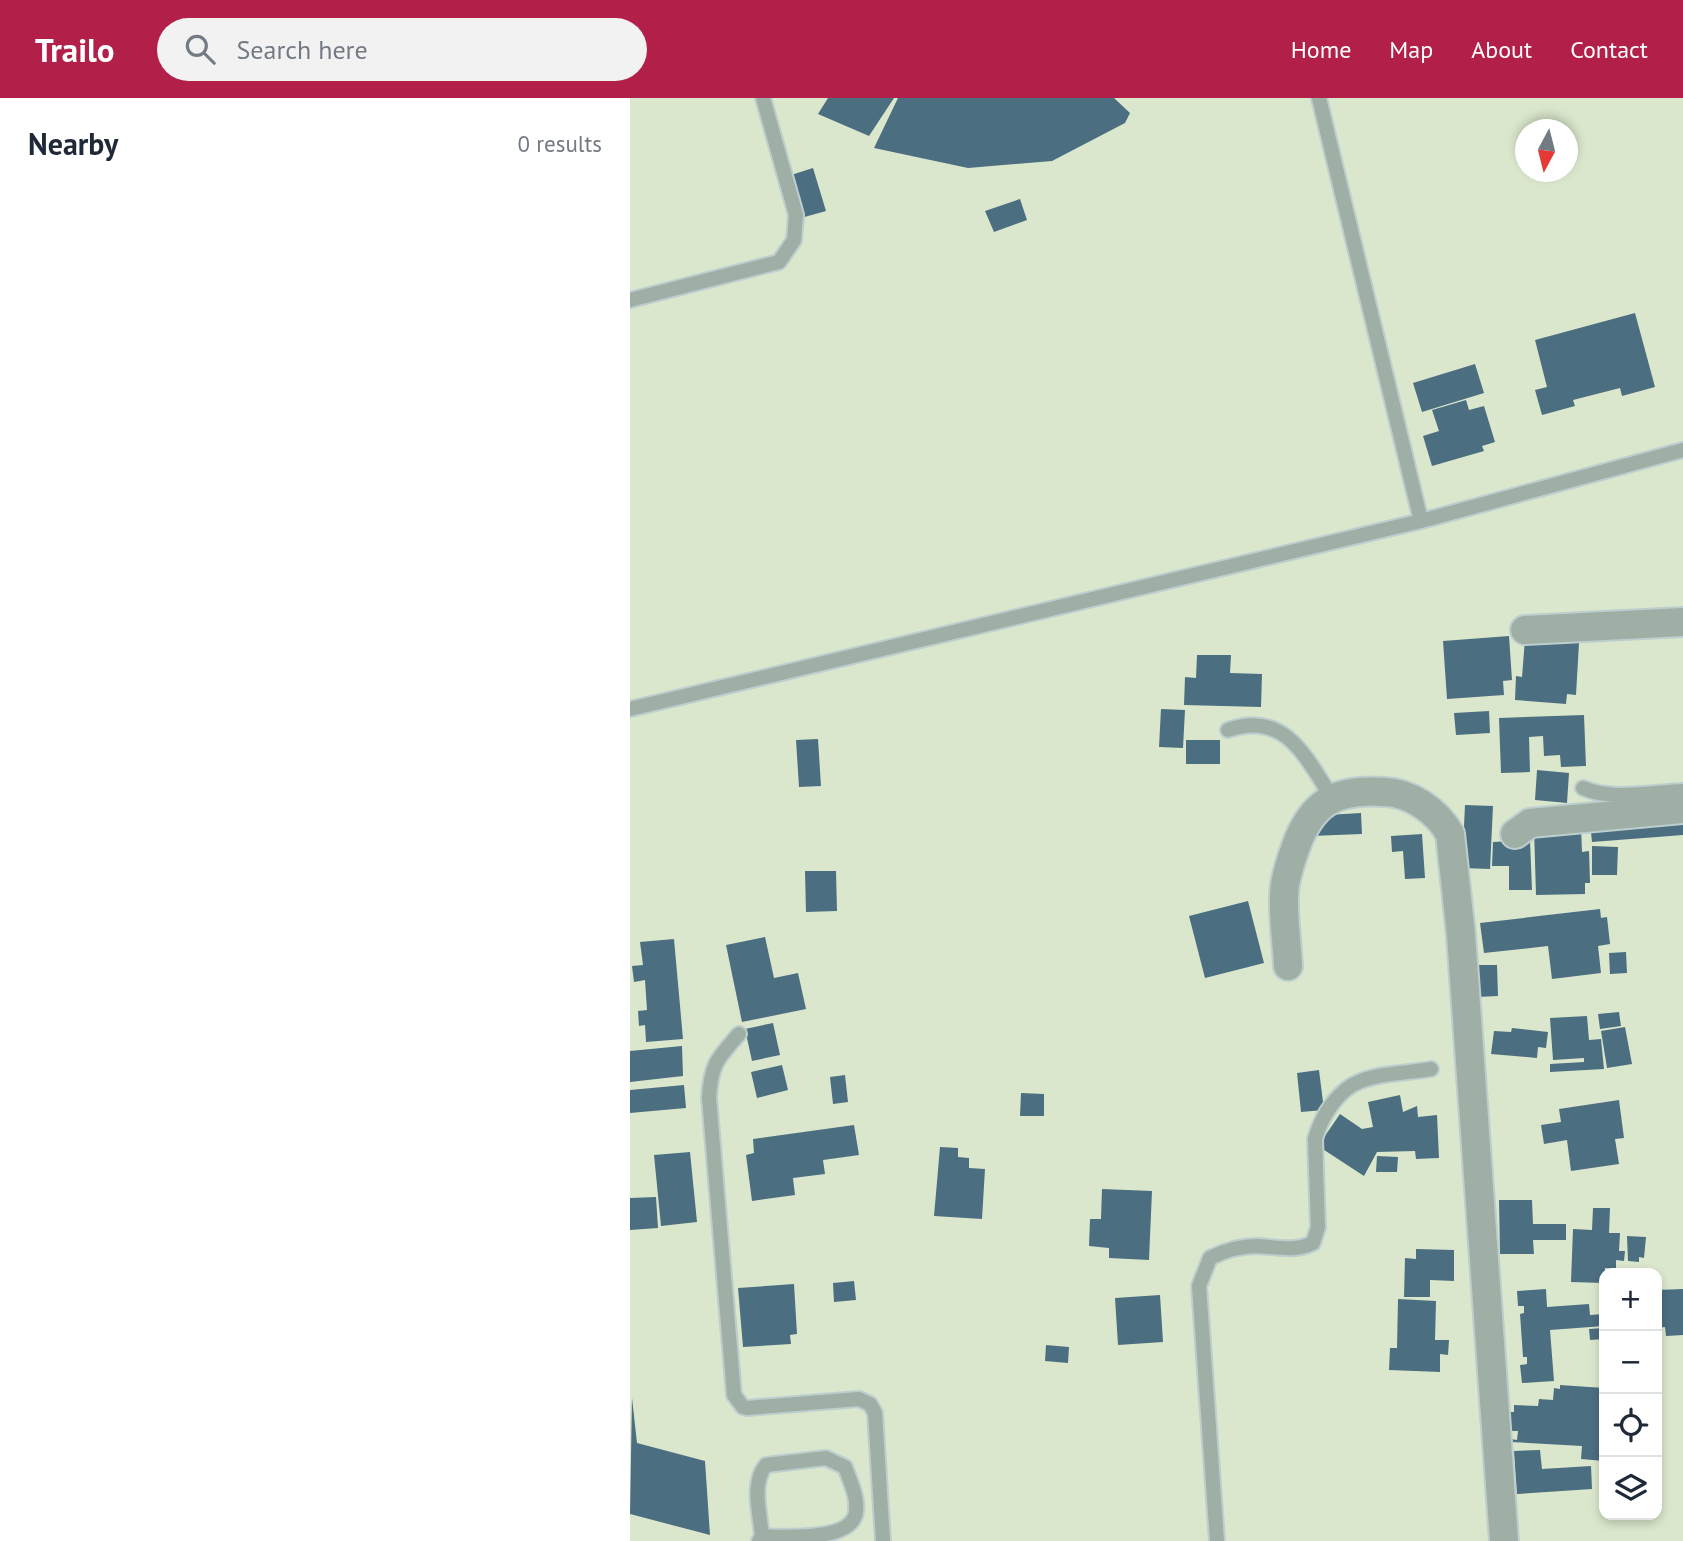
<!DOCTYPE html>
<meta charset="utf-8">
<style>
:root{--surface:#fff;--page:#f2f2f3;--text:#1f2937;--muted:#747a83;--line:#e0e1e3;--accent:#b22049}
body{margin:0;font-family:"PT Sans",sans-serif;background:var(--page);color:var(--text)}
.controls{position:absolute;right:21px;bottom:21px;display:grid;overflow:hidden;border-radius:14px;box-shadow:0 4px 10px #0003}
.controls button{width:63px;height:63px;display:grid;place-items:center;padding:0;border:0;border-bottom:2px solid var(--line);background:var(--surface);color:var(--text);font:35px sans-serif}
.compass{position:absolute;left:885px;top:21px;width:63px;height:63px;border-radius:50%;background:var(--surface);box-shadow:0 4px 10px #0003;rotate:187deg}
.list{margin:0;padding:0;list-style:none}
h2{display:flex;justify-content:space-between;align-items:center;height:91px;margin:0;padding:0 28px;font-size:30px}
h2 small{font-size:23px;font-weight:400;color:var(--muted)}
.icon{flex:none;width:38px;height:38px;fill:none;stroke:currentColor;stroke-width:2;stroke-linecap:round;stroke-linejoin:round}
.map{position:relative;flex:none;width:1053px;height:1443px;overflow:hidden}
header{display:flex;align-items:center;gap:42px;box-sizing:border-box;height:98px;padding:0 35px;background:var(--accent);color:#fff}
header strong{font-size:33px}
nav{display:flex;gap:38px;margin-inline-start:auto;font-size:24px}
.search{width:490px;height:63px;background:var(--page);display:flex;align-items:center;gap:18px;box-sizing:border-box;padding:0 24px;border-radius:38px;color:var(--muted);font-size:26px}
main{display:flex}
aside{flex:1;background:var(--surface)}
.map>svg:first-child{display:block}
.green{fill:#dbe7cd;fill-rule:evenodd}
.building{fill:#4c6e81}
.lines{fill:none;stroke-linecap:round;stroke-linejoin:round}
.lane-casing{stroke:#bdcece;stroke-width:18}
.street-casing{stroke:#bdcece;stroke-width:32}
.lane{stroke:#9fafa6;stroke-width:14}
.street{stroke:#9fafa6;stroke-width:28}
</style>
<header>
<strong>Trailo</strong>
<div class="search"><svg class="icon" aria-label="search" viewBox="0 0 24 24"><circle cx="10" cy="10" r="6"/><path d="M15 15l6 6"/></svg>Search here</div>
<nav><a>Home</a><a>Map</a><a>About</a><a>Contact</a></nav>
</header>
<main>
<aside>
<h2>Nearby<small>0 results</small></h2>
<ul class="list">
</ul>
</aside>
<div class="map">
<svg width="1053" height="1443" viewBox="0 0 1053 1443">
<rect width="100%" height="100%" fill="#e1f4f4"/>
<path class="green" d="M 0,0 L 1053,0 L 1053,1443 L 0,1443 ZM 895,32 L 937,32 L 937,74 L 895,74 ZM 974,1175 L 1027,1175 L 1027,1417 L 974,1417 Z"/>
<path class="building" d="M 198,0 L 264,0 L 239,38 L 188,16 Z
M 268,0 L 484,0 L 500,15 L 495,25 L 422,63 L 338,70 L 244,50 Z
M 183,70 L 196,113 L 171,120 L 158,78 Z
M 390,101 L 397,122 L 364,134 L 355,113 Z
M 1005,215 L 1025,289 L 992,298 L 990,290 L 943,302 L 945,308 L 912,317 L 905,292 L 917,289 L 905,242 Z
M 845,266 L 854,295 L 792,314 L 783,285 Z
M 836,302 L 839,312 L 854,308 L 865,344 L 852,348 L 854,353 L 802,368 L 793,338 L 809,333 L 802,312 Z
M 879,538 L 882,582 L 873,583 L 874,597 L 817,601 L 813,543 Z
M 895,541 L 949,545 L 946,597 L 937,596 L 936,606 L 885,602 L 886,578 L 892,579 Z
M 567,557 L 601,557 L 600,575 L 632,576 L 631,609 L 554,607 L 555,579 L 566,580 Z
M 531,611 L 555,612 L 553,650 L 529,649 Z
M 859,613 L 860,635 L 826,637 L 824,615 Z
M 954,617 L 956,668 L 931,669 L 930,657 L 914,658 L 913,638 L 899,639 L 900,674 L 871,675 L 869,620 Z
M 188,641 L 191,688 L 169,689 L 166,642 Z
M 556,642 L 590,642 L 590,666 L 556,666 Z
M 907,672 L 939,675 L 937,705 L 905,702 Z
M 835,707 L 863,708 L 860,771 L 832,770 Z
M 731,715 L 732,736 L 681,738 L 680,718 Z
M 1053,716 L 1053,737 L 962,744 L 960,724 Z
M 951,729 L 952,754 L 959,753 L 960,785 L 955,785 L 955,796 L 906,797 L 904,730 Z
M 792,736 L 795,780 L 775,781 L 773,753 L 762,754 L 761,738 Z
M 900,742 L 902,792 L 879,792 L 879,768 L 862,768 L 863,744 Z
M 962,748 L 988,749 L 987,777 L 962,777 Z
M 175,773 L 206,773 L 207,813 L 176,814 Z
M 618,803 L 634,865 L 575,880 L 559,818 Z
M 970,811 L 971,820 L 977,819 L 980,846 L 968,848 L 971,875 L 922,881 L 918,848 L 854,855 L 850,825 Z
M 135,839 L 144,880 L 168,875 L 176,911 L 112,924 L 96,847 Z
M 44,841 L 53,941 L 16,944 L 15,927 L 9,928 L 8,913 L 17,912 L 15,882 L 4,884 L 2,868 L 13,867 L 10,844 Z
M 996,854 L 997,875 L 980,876 L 979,855 Z
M 846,867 L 867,867 L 868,898 L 847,899 Z
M 989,914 L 991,928 L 970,931 L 968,916 Z
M 957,918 L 959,942 L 971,941 L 974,971 L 920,974 L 920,966 L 954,964 L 954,960 L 923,962 L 920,920 Z
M 143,925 L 150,957 L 122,963 L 115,931 Z
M 995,929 L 1002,966 L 977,970 L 971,933 Z
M 882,930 L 918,934 L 916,950 L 908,949 L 907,960 L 861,956 L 864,933 L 881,934 Z
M 52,948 L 53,978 L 0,984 L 0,953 Z
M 152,967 L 158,992 L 127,1000 L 121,974 Z
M 689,972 L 694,1012 L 671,1014 L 667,975 Z
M 215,977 L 218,1004 L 203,1006 L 200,979 Z
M 54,987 L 56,1010 L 0,1015 L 0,992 Z
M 391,995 L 414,996 L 414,1018 L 390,1018 Z
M 770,997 L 773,1014 L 787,1008 L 788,1019 L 807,1017 L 809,1060 L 786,1061 L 785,1053 L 747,1054 L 734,1078 L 688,1048 L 710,1016 L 732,1031 L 743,1029 L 738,1004 Z
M 989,1002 L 994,1040 L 985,1041 L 989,1066 L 941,1073 L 937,1042 L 914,1046 L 911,1027 L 931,1024 L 929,1011 Z
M 224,1027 L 229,1057 L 193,1062 L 195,1076 L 163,1080 L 165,1097 L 122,1103 L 116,1057 L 124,1055 L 123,1041 Z
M 310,1049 L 328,1050 L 328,1059 L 339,1060 L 339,1070 L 355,1071 L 352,1121 L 304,1118 Z
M 60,1054 L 67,1124 L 31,1128 L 24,1057 Z
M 747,1058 L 768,1059 L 767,1074 L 746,1074 Z
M 472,1091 L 522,1093 L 519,1162 L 479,1160 L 479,1150 L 459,1148 L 460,1121 L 471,1121 Z
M 26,1099 L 28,1130 L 0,1132 L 0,1100 Z
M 869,1102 L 902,1102 L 903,1126 L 936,1126 L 936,1142 L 903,1142 L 904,1156 L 870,1156 Z
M 963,1110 L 980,1110 L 979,1135 L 990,1135 L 989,1153 L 995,1153 L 994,1163 L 986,1162 L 986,1171 L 975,1170 L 974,1185 L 941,1184 L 943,1131 L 962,1132 Z
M 997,1138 L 1016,1139 L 1014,1160 L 1009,1159 L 1009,1164 L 998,1163 Z
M 786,1151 L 824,1152 L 824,1183 L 800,1182 L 800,1199 L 774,1199 L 775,1160 L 786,1161 Z
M 224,1183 L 226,1202 L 204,1204 L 203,1185 Z
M 164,1186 L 167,1236 L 160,1237 L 161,1246 L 113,1249 L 108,1190 Z
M 916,1191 L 917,1209 L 959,1206 L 960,1217 L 974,1216 L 974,1228 L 920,1232 L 924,1283 L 892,1285 L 890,1267 L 897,1266 L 897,1259 L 893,1259 L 890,1216 L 894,1215 L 894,1208 L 888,1208 L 887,1193 Z
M 1053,1191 L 1053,1237 L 1036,1238 L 1035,1229 L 1027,1230 L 1027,1192 Z
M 530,1197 L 533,1244 L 488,1247 L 485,1200 Z
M 768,1201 L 806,1203 L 805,1242 L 819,1242 L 818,1257 L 810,1256 L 810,1274 L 759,1272 L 760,1250 L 767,1250 Z
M 974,1230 L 974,1241 L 960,1242 L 959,1231 Z
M 416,1247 L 439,1249 L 438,1265 L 415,1263 Z
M 930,1287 L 974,1290 L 974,1363 L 951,1361 L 952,1348 L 881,1344 L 881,1341 L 887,1342 L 888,1333 L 878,1333 L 880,1314 L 884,1314 L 884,1307 L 908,1308 L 909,1301 L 923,1302 L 924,1290 L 930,1291 Z
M 2,1300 L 7,1345 L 75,1363 L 80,1437 L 0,1416 Z
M 910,1352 L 912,1371 L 961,1368 L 962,1391 L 887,1396 L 884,1353 Z"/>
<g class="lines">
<g class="lane-casing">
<path id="lane" d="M 689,0 L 791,423
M 0,202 L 149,164 L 164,142 L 166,117 L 133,0
M 0,611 L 791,423 L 1053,352
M 598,632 C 655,612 676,659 702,700
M 953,690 C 982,703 1022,694 1053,693
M 109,936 C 87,961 81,966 79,1000 L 104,1297 L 113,1309 L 117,1310 L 229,1301 L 240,1306 L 245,1315 L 253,1443
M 129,1443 L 132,1438 C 130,1416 121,1385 136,1367 L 196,1360 L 215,1369 C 220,1383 230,1403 225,1418 C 216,1443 155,1439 132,1438
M 587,1443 L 569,1188 L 580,1160 C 595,1152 610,1148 628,1148 C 648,1149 664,1154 683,1145 L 688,1129 L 685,1041 C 691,1019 708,991 731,983 C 751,975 778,975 801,971"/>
</g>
<g class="street-casing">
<path id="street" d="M 895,532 L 1053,524
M 885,736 L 900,725 L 1053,711
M 658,868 C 657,845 653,821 654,798 C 654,783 660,765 665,751 C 681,704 706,690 755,694 C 781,695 807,713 820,736 L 831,837 L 874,1443"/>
</g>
<use href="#lane" class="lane"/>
<use href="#street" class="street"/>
</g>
</svg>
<div class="controls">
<button>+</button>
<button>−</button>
<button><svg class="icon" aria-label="locate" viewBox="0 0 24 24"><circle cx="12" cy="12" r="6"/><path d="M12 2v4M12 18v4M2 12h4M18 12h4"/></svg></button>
<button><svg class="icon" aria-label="layers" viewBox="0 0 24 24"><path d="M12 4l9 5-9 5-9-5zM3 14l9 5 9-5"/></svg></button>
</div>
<svg class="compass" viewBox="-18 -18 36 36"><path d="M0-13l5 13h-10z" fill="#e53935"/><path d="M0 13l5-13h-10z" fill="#747a83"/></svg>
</div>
</main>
